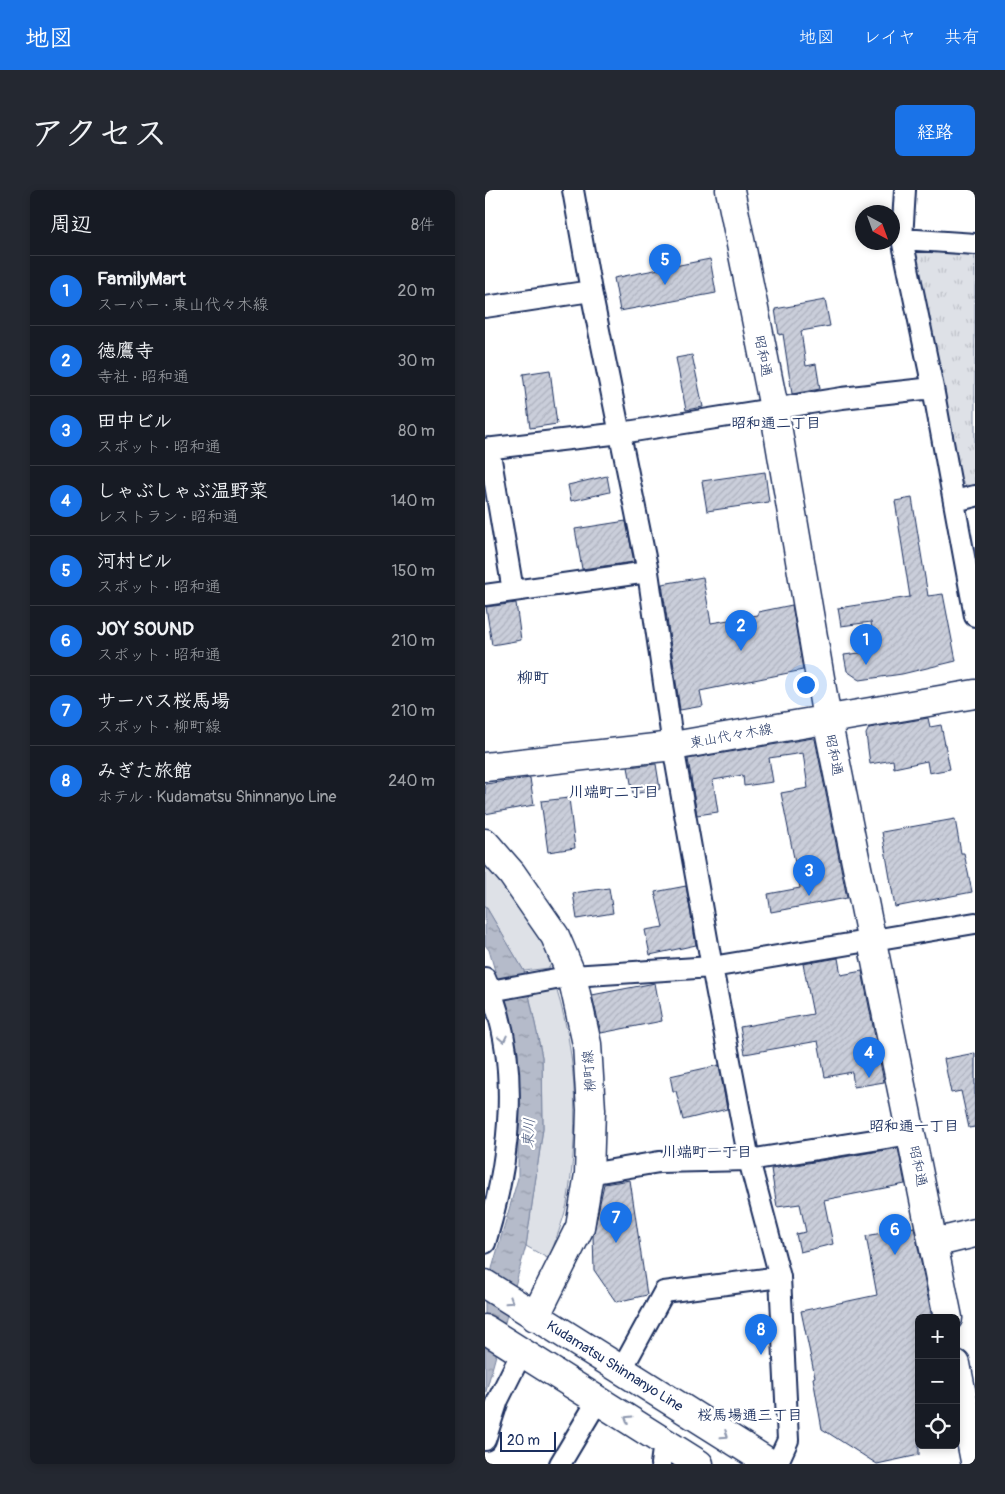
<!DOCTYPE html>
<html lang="ja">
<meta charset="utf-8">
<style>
:root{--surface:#171b24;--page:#242831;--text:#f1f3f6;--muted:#9ea1a6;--line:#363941;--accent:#1a73e8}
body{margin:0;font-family:Pangolin,"Klee One",sans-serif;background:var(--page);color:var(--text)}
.controls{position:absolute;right:15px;bottom:15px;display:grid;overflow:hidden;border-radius:8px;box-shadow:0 2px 8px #0003}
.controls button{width:45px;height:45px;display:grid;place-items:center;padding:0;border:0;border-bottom:1px solid var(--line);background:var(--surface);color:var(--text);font:25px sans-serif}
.compass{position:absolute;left:370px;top:15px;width:45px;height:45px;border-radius:50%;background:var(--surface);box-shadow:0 2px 8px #0003;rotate:139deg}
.scale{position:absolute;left:15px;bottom:12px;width:56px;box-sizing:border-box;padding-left:5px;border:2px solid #1b2f5e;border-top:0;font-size:14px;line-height:18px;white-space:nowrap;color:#1b2f5e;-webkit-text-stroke:4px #fff;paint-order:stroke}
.you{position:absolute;left:320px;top:494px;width:18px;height:18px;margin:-12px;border:4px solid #fff;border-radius:50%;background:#1a73e8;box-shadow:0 0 0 8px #1a73e833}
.badge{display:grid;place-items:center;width:32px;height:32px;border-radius:50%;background:var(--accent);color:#fff;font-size:16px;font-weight:700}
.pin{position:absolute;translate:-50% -41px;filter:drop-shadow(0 1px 2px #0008)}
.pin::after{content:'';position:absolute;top:26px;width:18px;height:15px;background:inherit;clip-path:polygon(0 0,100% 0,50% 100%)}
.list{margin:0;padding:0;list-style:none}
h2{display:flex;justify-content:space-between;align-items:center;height:65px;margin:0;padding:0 20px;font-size:21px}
h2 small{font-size:16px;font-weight:400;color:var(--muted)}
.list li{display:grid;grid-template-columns:32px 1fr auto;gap:15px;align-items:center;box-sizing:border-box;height:70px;padding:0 20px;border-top:1px solid var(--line)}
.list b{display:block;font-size:19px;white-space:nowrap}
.list p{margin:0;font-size:16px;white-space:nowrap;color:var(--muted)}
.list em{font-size:16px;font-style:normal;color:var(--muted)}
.icon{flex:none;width:28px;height:28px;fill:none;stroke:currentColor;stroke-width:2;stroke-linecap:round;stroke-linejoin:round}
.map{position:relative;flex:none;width:490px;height:1274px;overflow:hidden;border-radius:8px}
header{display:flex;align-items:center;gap:30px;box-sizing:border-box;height:70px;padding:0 25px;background:var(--accent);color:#fff}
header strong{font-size:24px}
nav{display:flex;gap:28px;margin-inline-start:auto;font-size:18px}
.intro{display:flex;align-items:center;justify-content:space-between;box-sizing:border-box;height:120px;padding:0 30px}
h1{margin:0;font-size:35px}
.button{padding:12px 22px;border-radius:8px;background:var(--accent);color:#fff;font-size:18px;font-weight:700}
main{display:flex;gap:30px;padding:0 30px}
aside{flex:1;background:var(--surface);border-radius:8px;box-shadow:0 2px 8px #0003}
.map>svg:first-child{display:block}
.grass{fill:url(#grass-tufts);stroke:#7c88a2}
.garden{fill:#dee1e7;stroke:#7c88a2}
.water{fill:url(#water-ripples);stroke:#77839f}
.building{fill:url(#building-hatch);stroke:#1b2f5e}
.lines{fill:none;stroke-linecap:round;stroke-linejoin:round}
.street-casing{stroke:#1b2f5e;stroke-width:24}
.secondary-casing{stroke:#1b2f5e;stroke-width:31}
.street{stroke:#fff;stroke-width:20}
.secondary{stroke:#fff;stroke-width:28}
.oneway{stroke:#8d97ae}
.labels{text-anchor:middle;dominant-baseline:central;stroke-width:4.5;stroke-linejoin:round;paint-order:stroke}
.street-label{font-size:14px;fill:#1b2f5e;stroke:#fff}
.neighbourhood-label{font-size:15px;font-weight:bold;fill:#1b2f5e;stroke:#fff}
.water-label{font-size:15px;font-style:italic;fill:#49597e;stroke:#fff}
.quarter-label{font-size:16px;font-weight:bold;fill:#1b2f5e;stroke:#fff}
</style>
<header>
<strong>地図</strong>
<nav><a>地図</a><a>レイヤ</a><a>共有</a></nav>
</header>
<div class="intro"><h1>アクセス</h1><a class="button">経路</a></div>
<main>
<aside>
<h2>周辺<small>8件</small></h2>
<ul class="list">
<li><span class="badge">1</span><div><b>FamilyMart</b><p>スーパー · 東山代々木線</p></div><em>20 m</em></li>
<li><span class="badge">2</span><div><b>徳鷹寺</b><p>寺社 · 昭和通</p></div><em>30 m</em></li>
<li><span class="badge">3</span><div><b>田中ビル</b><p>スポット · 昭和通</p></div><em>80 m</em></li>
<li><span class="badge">4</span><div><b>しゃぶしゃぶ温野菜</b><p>レストラン · 昭和通</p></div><em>140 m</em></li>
<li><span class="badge">5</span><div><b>河村ビル</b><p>スポット · 昭和通</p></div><em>150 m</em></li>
<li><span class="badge">6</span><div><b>JOY SOUND</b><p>スポット · 昭和通</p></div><em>210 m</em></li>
<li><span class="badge">7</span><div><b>サーパス桜馬場</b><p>スポット · 柳町線</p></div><em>210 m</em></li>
<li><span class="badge">8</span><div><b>みぎた旅館</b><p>ホテル · Kudamatsu Shinnanyo Line</p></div><em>240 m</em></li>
</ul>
</aside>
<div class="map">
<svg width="490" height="1274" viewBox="0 0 490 1274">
<defs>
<pattern id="grass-tufts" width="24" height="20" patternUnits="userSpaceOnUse" patternTransform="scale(1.25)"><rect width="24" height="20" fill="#dee1e7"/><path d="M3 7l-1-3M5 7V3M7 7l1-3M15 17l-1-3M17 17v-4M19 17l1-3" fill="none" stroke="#bec1c9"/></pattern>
<pattern id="water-ripples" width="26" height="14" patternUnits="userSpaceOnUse" patternTransform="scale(1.25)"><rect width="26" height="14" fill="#b5bbca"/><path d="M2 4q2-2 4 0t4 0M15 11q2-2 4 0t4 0" fill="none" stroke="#9298a7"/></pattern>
<pattern id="building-hatch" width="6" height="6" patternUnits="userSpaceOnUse" patternTransform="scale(1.25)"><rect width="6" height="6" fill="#caceda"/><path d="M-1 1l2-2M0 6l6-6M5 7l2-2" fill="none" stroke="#adb1be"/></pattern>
</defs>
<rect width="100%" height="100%" fill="#fff"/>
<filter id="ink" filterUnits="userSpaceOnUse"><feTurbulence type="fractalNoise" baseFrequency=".02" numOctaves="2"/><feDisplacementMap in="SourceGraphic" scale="10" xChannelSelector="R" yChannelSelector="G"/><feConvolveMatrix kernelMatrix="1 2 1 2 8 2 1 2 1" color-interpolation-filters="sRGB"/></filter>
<g filter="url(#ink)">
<path class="grass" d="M 431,59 L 490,61 L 490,296 L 480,295 L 476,290 L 429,64 Z"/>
<path class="garden" d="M 0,668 L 24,696 L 68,769 L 64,778 L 39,781 L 0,715 Z
M 67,798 L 72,801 C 93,869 94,943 82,1014 C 78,1032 70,1051 64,1069 L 41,1056 L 58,938 L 57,867 L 43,800 Z"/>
<path class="water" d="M 0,715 L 39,781 L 57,867 L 58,938 L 41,1056 L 0,1205 L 0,1103 L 33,988 L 33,861 L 4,760 L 0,755 Z"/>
<path class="building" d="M 225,69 L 231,103 L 135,121 L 129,88 Z
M 340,110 L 345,136 L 316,141 L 321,176 L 331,174 L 335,199 L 307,204 L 298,144 L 294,145 L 290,119 Z
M 207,165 L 218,217 L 201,220 L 191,168 Z
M 65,180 L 72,234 L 45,238 L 38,184 Z
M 280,282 L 284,312 L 222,321 L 217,291 Z
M 122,286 L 125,302 L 86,311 L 83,295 Z
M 427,308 L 443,406 L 458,404 L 471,471 L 417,484 L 375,490 L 362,481 L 359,465 L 390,461 L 386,432 L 356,436 L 353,418 L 425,407 L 410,311 Z
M 141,331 L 149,372 L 97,379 L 90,339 Z
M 218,387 L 226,433 L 273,425 L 273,422 L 307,415 L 318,480 L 215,501 L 218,516 L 195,520 L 177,394 Z
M 31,413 L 36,450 L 7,455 L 1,417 Z
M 443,528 L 445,537 L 456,535 L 465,579 L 444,583 L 442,571 L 409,578 L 408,570 L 385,574 L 381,544 L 384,538 Z
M 328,548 L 330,549 L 362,708 L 286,722 L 283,704 L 315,698 L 296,603 L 323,598 L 318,563 L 284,568 L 288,592 L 259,596 L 258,585 L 228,590 L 233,622 L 212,625 L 203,569 Z
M 171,574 L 175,599 L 148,604 L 143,577 Z
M 45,588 L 49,615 L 0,624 L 0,594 Z
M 84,608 L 90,658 L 63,662 L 56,611 Z
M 470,629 L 476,663 L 479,663 L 487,702 L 410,717 L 397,642 Z
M 201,696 L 211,755 L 165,765 L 160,740 L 178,737 L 170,702 Z
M 124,698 L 128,723 L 92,729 L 88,703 Z
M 353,768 L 356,785 L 377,781 L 399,892 L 369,897 L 367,882 L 340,887 L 333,851 L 260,864 L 255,837 L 328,824 L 318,774 Z
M 170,793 L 177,831 L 116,843 L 107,805 Z
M 490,863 L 490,937 L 484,938 L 476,901 L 466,903 L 459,869 Z
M 234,875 L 242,919 L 198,930 L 191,901 L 188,901 L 185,886 Z
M 413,958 L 420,994 L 339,1010 L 348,1054 L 315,1062 L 311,1044 L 321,1042 L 315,1014 L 292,1017 L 286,979 Z
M 145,990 L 162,1105 L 131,1112 L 109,1080 L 108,1046 L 119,994 Z
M 429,1037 L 447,1128 L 434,1128 L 434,1265 L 392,1274 L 337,1239 L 328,1188 L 330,1187 L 316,1121 L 392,1105 L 381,1046 Z"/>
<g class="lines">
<g class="street-casing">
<path id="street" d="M 88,0 L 106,101 L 163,382 L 188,556 L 227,777 L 264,970 L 295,1087 L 303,1250 L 292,1274
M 420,0 L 417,49 L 448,198 L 490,426
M 417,49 L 490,54
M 0,117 L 106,101
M 4,258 L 28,401
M 0,259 L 136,243 L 357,208 L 448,198
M 470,311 L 490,306
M 0,405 L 163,382
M 0,788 C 38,868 25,972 0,1053
M 0,802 L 87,786 L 227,777 L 490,733
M 104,984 L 174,972 L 264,970 L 426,944
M 137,1179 L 179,1102 L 295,1087
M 0,1250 L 13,1210 L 37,1162
M 75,1274 L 113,1210
M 176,1274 L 179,1252"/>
</g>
<g class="secondary-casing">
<path id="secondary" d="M 245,0 L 289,218 L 342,529 L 463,1128
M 0,577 L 188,556 L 490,504
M 0,653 L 27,684 L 70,746 L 87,786 L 102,854 L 106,920 L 104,984 L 95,1037 L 50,1127
M 449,1053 L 490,1043
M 0,1094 L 286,1274
M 0,1139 L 214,1274
M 471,1174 L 490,1271"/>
</g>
<use href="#street" class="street"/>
<use href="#secondary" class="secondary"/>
</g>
<defs><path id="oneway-chevron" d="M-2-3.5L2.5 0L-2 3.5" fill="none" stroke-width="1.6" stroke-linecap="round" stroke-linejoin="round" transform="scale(1.25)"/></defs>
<g class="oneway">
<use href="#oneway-chevron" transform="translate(18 849) rotate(77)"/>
<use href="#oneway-chevron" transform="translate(25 1111) rotate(33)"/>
<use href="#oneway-chevron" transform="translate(143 1229) rotate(-148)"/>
<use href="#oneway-chevron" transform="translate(240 1245) rotate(33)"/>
</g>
</g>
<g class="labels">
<g class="street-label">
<text transform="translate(278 166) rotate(79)">昭和通</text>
<text transform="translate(246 546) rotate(-10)">東山代々木線</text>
<text transform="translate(349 565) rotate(79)">昭和通</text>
<text transform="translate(104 881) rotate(-94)">柳町線</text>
<text transform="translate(433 976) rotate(78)">昭和通</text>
<text transform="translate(130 1176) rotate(32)">Kudamatsu Shinnanyo Line</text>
</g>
<g class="neighbourhood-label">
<text x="291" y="233">昭和通二丁目</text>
<text x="129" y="602">川端町二丁目</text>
<text x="429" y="936">昭和通一丁目</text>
<text x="222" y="962">川端町一丁目</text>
<text x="265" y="1225">桜馬場通三丁目</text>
</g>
<g class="water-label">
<text transform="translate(44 943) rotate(-86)">東川</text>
</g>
<g class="quarter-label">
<text x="48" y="488">柳町</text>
</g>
</g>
</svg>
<div class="controls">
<button>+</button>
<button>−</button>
<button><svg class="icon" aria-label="locate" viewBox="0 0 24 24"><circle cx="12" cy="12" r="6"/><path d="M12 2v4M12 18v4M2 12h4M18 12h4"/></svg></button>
</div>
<svg class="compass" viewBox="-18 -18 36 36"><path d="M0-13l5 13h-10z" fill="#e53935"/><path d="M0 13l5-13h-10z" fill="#9ea1a6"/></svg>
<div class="scale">20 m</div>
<div class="you"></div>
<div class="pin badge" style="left:381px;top:475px">1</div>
<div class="pin badge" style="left:256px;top:461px">2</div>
<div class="pin badge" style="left:324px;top:706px">3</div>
<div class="pin badge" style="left:384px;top:888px">4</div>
<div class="pin badge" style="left:180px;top:95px">5</div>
<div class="pin badge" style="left:410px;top:1065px">6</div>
<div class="pin badge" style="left:131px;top:1053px">7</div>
<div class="pin badge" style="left:276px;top:1165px">8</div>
</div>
</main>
